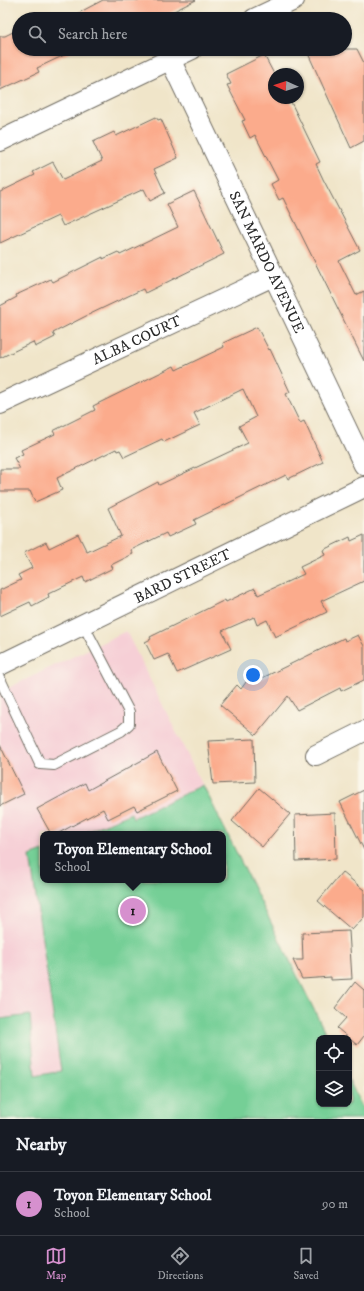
<!DOCTYPE html>
<style>
:root{--surface:#171b24;--page:#20242c;--text:#f1f3f6;--muted:#9ea1a6;--line:#363941;--accent:#d690ce}
body{margin:0;font-family:"IM FELL DW Pica",serif;background:var(--page);color:var(--text)}
.controls{position:absolute;right:12px;bottom:12px;display:grid;overflow:hidden;border-radius:8px;box-shadow:0 1px 3px #0004}
.controls button{width:36px;height:36px;display:grid;place-items:center;padding:0;border:0;border-bottom:1px solid var(--line);background:var(--surface);color:var(--text);font:20px sans-serif}
.compass{position:absolute;left:268px;top:68px;width:36px;height:36px;border-radius:50%;background:var(--surface);box-shadow:0 1px 3px #0004;rotate:273deg}
.you{position:absolute;left:253px;top:675px;width:14px;height:14px;margin:-10px;border:3px solid #fff;border-radius:50%;background:#1a73e8;box-shadow:0 0 0 6px #1a73e833}
.badge{display:grid;place-items:center;width:26px;height:26px;border-radius:50%;background:var(--accent);color:#111;font-size:13px;font-weight:700}
.pin{position:absolute;translate:-50% -50%;border:2px solid #fff;box-shadow:0 1px 4px #0006}
.popup{position:absolute;left:40px;top:831px;width:186px;height:52px;box-sizing:border-box;display:grid;place-content:center;border-radius:8px;background:var(--surface);filter:drop-shadow(0 1px 3px #0005);font-size:13px;white-space:nowrap;color:var(--muted)}
.popup b{font-size:15px;color:var(--text)}
.popup::after{content:'';position:absolute;left:50%;top:100%;margin-left:-8px;border:8px solid transparent;border-top-color:var(--surface)}
.list{margin:0;padding:0;list-style:none}
h2{display:flex;justify-content:space-between;align-items:center;height:52px;margin:0;padding:0 16px;font-size:17px}
h2 small{font-size:13px;font-weight:400;color:var(--muted)}
.list li{display:grid;grid-template-columns:26px 1fr auto;gap:12px;align-items:center;box-sizing:border-box;height:64px;padding:0 16px;border-top:1px solid var(--line)}
.list b{display:block;font-size:15px;white-space:nowrap}
.list p{margin:0;font-size:13px;white-space:nowrap;color:var(--muted)}
.list em{font-size:13px;font-style:normal;color:var(--muted)}
.icon{flex:none;width:22px;height:22px;fill:none;stroke:currentColor;stroke-width:2;stroke-linecap:round;stroke-linejoin:round}
.map{position:relative;flex:none;width:364px;height:1119px;overflow:hidden}
.search{position:absolute;background:var(--surface);box-shadow:0 1px 3px #0004;left:12px;right:12px;top:12px;height:44px;display:flex;align-items:center;gap:10px;box-sizing:border-box;padding:0 14px;border-radius:22px;color:var(--muted);font-size:15px}
.sheet{height:116px;background:var(--surface)}
nav{display:flex;justify-content:space-around;align-items:center;box-sizing:border-box;height:56px;border-top:1px solid var(--line);background:var(--surface);font-size:11px;color:var(--muted)}
nav a{display:grid;justify-items:center;gap:2px}
nav .on{color:var(--accent)}
.map>svg:first-child{display:block}
.built{fill:#f6cfd6;fill-rule:evenodd}
.green{fill:#74cf96;stroke:#507d60}
.building{fill:#fbab8c}
.lines{fill:none;stroke-linecap:round;stroke-linejoin:round}
.lane-casing{stroke:#706c62;stroke-width:12}
.street-casing{stroke:#706c62;stroke-width:22}
.lane{stroke:#fff;stroke-width:10}
.street{stroke:#fff;stroke-width:20}
.labels{text-anchor:middle;dominant-baseline:central;stroke-width:4;stroke-linejoin:round;paint-order:stroke}
.street-label{font-size:15px;fill:#2b2b2b;stroke:#fbf7ec}
</style>
<div class="map">
<svg width="364" height="1119" viewBox="0 0 364 1119">
<rect width="100%" height="100%" fill="#fbf7ec"/>
<filter id="ink" filterUnits="userSpaceOnUse"><feTurbulence type="fractalNoise" baseFrequency=".025" numOctaves="2"/><feDisplacementMap in="SourceGraphic" scale="8" xChannelSelector="R" yChannelSelector="G"/><feConvolveMatrix kernelMatrix="1 2 1 2 8 2 1 2 1" color-interpolation-filters="sRGB"/></filter>
<filter id="wash" filterUnits="userSpaceOnUse"><feTurbulence type="fractalNoise" baseFrequency=".012" numOctaves="4" result="noise"/><feDisplacementMap in="SourceGraphic" scale="16" xChannelSelector="R" yChannelSelector="G"/><feGaussianBlur stdDeviation="0.9" result="paint"/><feColorMatrix in="noise" values="0 0 0 0 0 0 0 0 0 0 0 0 0 0 0 0 0 1.4 0 .05"/><feComposite in="paint" operator="in"/></filter>
<g filter="url(#wash)">
<rect width="100%" height="100%" fill="#f0e5c9"/>
<path class="built" d="M 126,631 L 328,1038 L 319,1038 L 319,1104 L 349,1104 L 349,1080 L 364,1111 L 364,1119 L 0,1119 L 0,692 ZM 43,834 L 223,834 L 223,880 L 43,880 Z"/>
<path class="green" d="M 203,785 L 328,1038 L 319,1038 L 319,1104 L 349,1104 L 349,1080 L 364,1111 L 364,1119 L 0,1119 L 0,1019 L 30,1015 L 35,1076 L 61,1071 L 30,856 L 43,851 L 43,880 L 223,880 L 223,834 L 82,834 L 131,813 L 133,818 Z"/>
<g id="blocks">
<path class="building" d="M 103,0 L 196,0 L 158,19 L 67,19 Z
M 19,29 L 19,49 L 77,49 L 37,68 L 39,72 L 0,90 L 0,36 L 5,36 Z
M 306,49 L 357,49 L 364,63 L 364,141 L 351,148 Z
M 264,55 L 274,74 L 274,98 L 289,98 L 320,162 L 316,164 L 323,179 L 360,250 L 339,261 L 356,295 L 364,291 L 364,361 L 283,198 L 279,200 L 271,184 L 278,180 L 255,135 L 250,138 L 242,121 L 245,120 L 227,85 L 231,84 L 226,74 Z
M 156,117 L 158,120 L 161,119 L 178,158 L 154,169 L 165,193 L 150,201 L 144,189 L 63,226 L 58,216 L 0,243 L 0,192 L 35,175 L 33,172 L 53,162 L 63,180 L 102,161 L 93,142 L 114,132 L 116,136 Z
M 194,191 L 224,254 L 145,293 L 143,289 L 86,316 L 53,333 L 55,337 L 35,347 L 33,342 L 0,358 L 0,306 L 17,297 L 16,295 L 51,279 L 53,282 L 103,257 L 103,259 L 118,252 L 120,255 L 178,227 L 167,204 Z
M 257,327 L 269,350 L 270,349 L 290,392 L 286,394 L 300,423 L 304,421 L 323,462 L 288,479 L 286,475 L 194,520 L 196,524 L 168,537 L 166,533 L 131,550 L 133,554 L 111,565 L 113,568 L 85,582 L 83,577 L 48,594 L 49,597 L 32,606 L 30,602 L 0,616 L 0,590 L 21,580 L 18,575 L 32,568 L 24,553 L 46,542 L 49,548 L 78,534 L 87,552 L 121,536 L 108,508 L 158,482 L 159,485 L 248,443 L 239,426 L 256,417 L 243,389 L 194,413 L 200,425 L 164,442 L 162,439 L 124,457 L 120,450 L 117,451 L 116,449 L 57,478 L 62,490 L 35,502 L 30,491 L 0,491 L 0,469 L 20,469 L 14,458 L 23,454 L 21,450 L 55,434 L 53,431 L 95,410 L 93,406 L 174,366 L 176,370 L 224,347 L 223,343 Z
M 364,535 L 364,581 L 321,601 L 327,612 L 275,637 L 267,620 L 257,625 L 254,617 L 222,631 L 231,649 L 177,673 L 168,654 L 154,660 L 145,642 L 151,639 L 150,637 L 225,600 L 226,602 L 255,588 L 258,595 L 276,587 L 304,574 L 300,567 L 325,555 L 323,550 L 350,537 L 351,541 Z
M 358,635 L 364,646 L 364,680 L 341,691 L 340,688 L 297,710 L 288,696 L 256,735 L 220,705 L 237,685 L 241,689 L 249,678 L 254,682 L 344,638 L 345,641 Z
M 254,739 L 255,782 L 213,784 L 208,741 Z
M 0,745 L 24,794 L 0,806 Z
M 157,752 L 177,791 L 137,811 L 134,806 L 108,819 L 103,809 L 57,834 L 51,834 L 37,809 L 85,783 L 88,790 Z
M 259,788 L 290,814 L 262,847 L 232,821 Z
M 364,790 L 364,850 L 340,802 Z
M 335,813 L 336,859 L 296,861 L 295,815 Z
M 342,872 L 364,890 L 364,917 L 352,930 L 318,901 Z
M 349,931 L 352,979 L 331,980 L 331,977 L 302,979 L 293,960 L 303,960 L 302,933 Z
M 355,982 L 364,990 L 364,1036 L 357,1045 L 337,1028 L 346,1018 L 335,1008 Z"/>
</g>
</g>
<g filter="url(#ink)">
<use href="#blocks" fill-opacity="0" stroke="#706c62" stroke-width="1"/>
<g class="lines">
<g class="lane-casing">
<path id="lane" d="M 0,679 L 40,764 L 54,765 L 121,731 L 129,724 L 129,712 L 83,624"/>
</g>
<g class="street-casing">
<g id="street">
<path d="M 254,19 L 294,0"/>
<path id="s1" d="M 170,59 L 364,465"/>
<path d="M 0,141 L 192,49"/>
<path id="s2" d="M 0,404 L 273,276"/>
<path id="s3" d="M 0,665 L 364,487"/>
<path d="M 316,755 L 364,731"/>
</g>
</g>
<use href="#lane" class="lane"/>
<use href="#street" class="street"/>
</g>
</g>
<g class="labels">
<g class="street-label">
<text stroke="none"><textPath href="#s1" startOffset="225">SAN MARDO AVENUE</textPath></text>
<text stroke="none"><textPath href="#s2" startOffset="151">ALBA COURT</textPath></text>
<text stroke="none"><textPath href="#s3" startOffset="203">BARD STREET</textPath></text>
</g>
</g>
</svg>
<div class="controls">
<button><svg class="icon" aria-label="locate" viewBox="0 0 24 24"><circle cx="12" cy="12" r="6"/><path d="M12 2v4M12 18v4M2 12h4M18 12h4"/></svg></button>
<button><svg class="icon" aria-label="layers" viewBox="0 0 24 24"><path d="M12 4l9 5-9 5-9-5zM3 14l9 5 9-5"/></svg></button>
</div>
<svg class="compass" viewBox="-18 -18 36 36"><path d="M0-13l5 13h-10z" fill="#e53935"/><path d="M0 13l5-13h-10z" fill="#9ea1a6"/></svg>
<div class="you"></div>
<div class="pin badge" style="left:133px;top:911px">1</div>
<div class="popup"><b>Toyon Elementary School</b>School</div>
<div class="search"><svg class="icon" aria-label="search" viewBox="0 0 24 24"><circle cx="10" cy="10" r="6"/><path d="M15 15l6 6"/></svg>Search here</div>
</div>
<section class="sheet">
<h2>Nearby<small></small></h2>
<ul class="list">
<li><span class="badge">1</span><div><b>Toyon Elementary School</b><p>School</p></div><em>90 m</em></li>
</ul>
</section>
<nav>
<a class="on"><svg class="icon" aria-label="map" viewBox="0 0 24 24"><path d="M3 6l6-2 6 2 6-2v14l-6 2-6-2-6 2zM9 4v14M15 6v14"/></svg>Map</a>
<a><svg class="icon" aria-label="directions" viewBox="0 0 24 24"><path d="M12 3l9 9-9 9-9-9zM9 14v-3h6M13 9l2 2-2 2"/></svg>Directions</a>
<a><svg class="icon" aria-label="saved" viewBox="0 0 24 24"><path d="M7 4h10v16l-5-4-5 4z"/></svg>Saved</a>
</nav>
